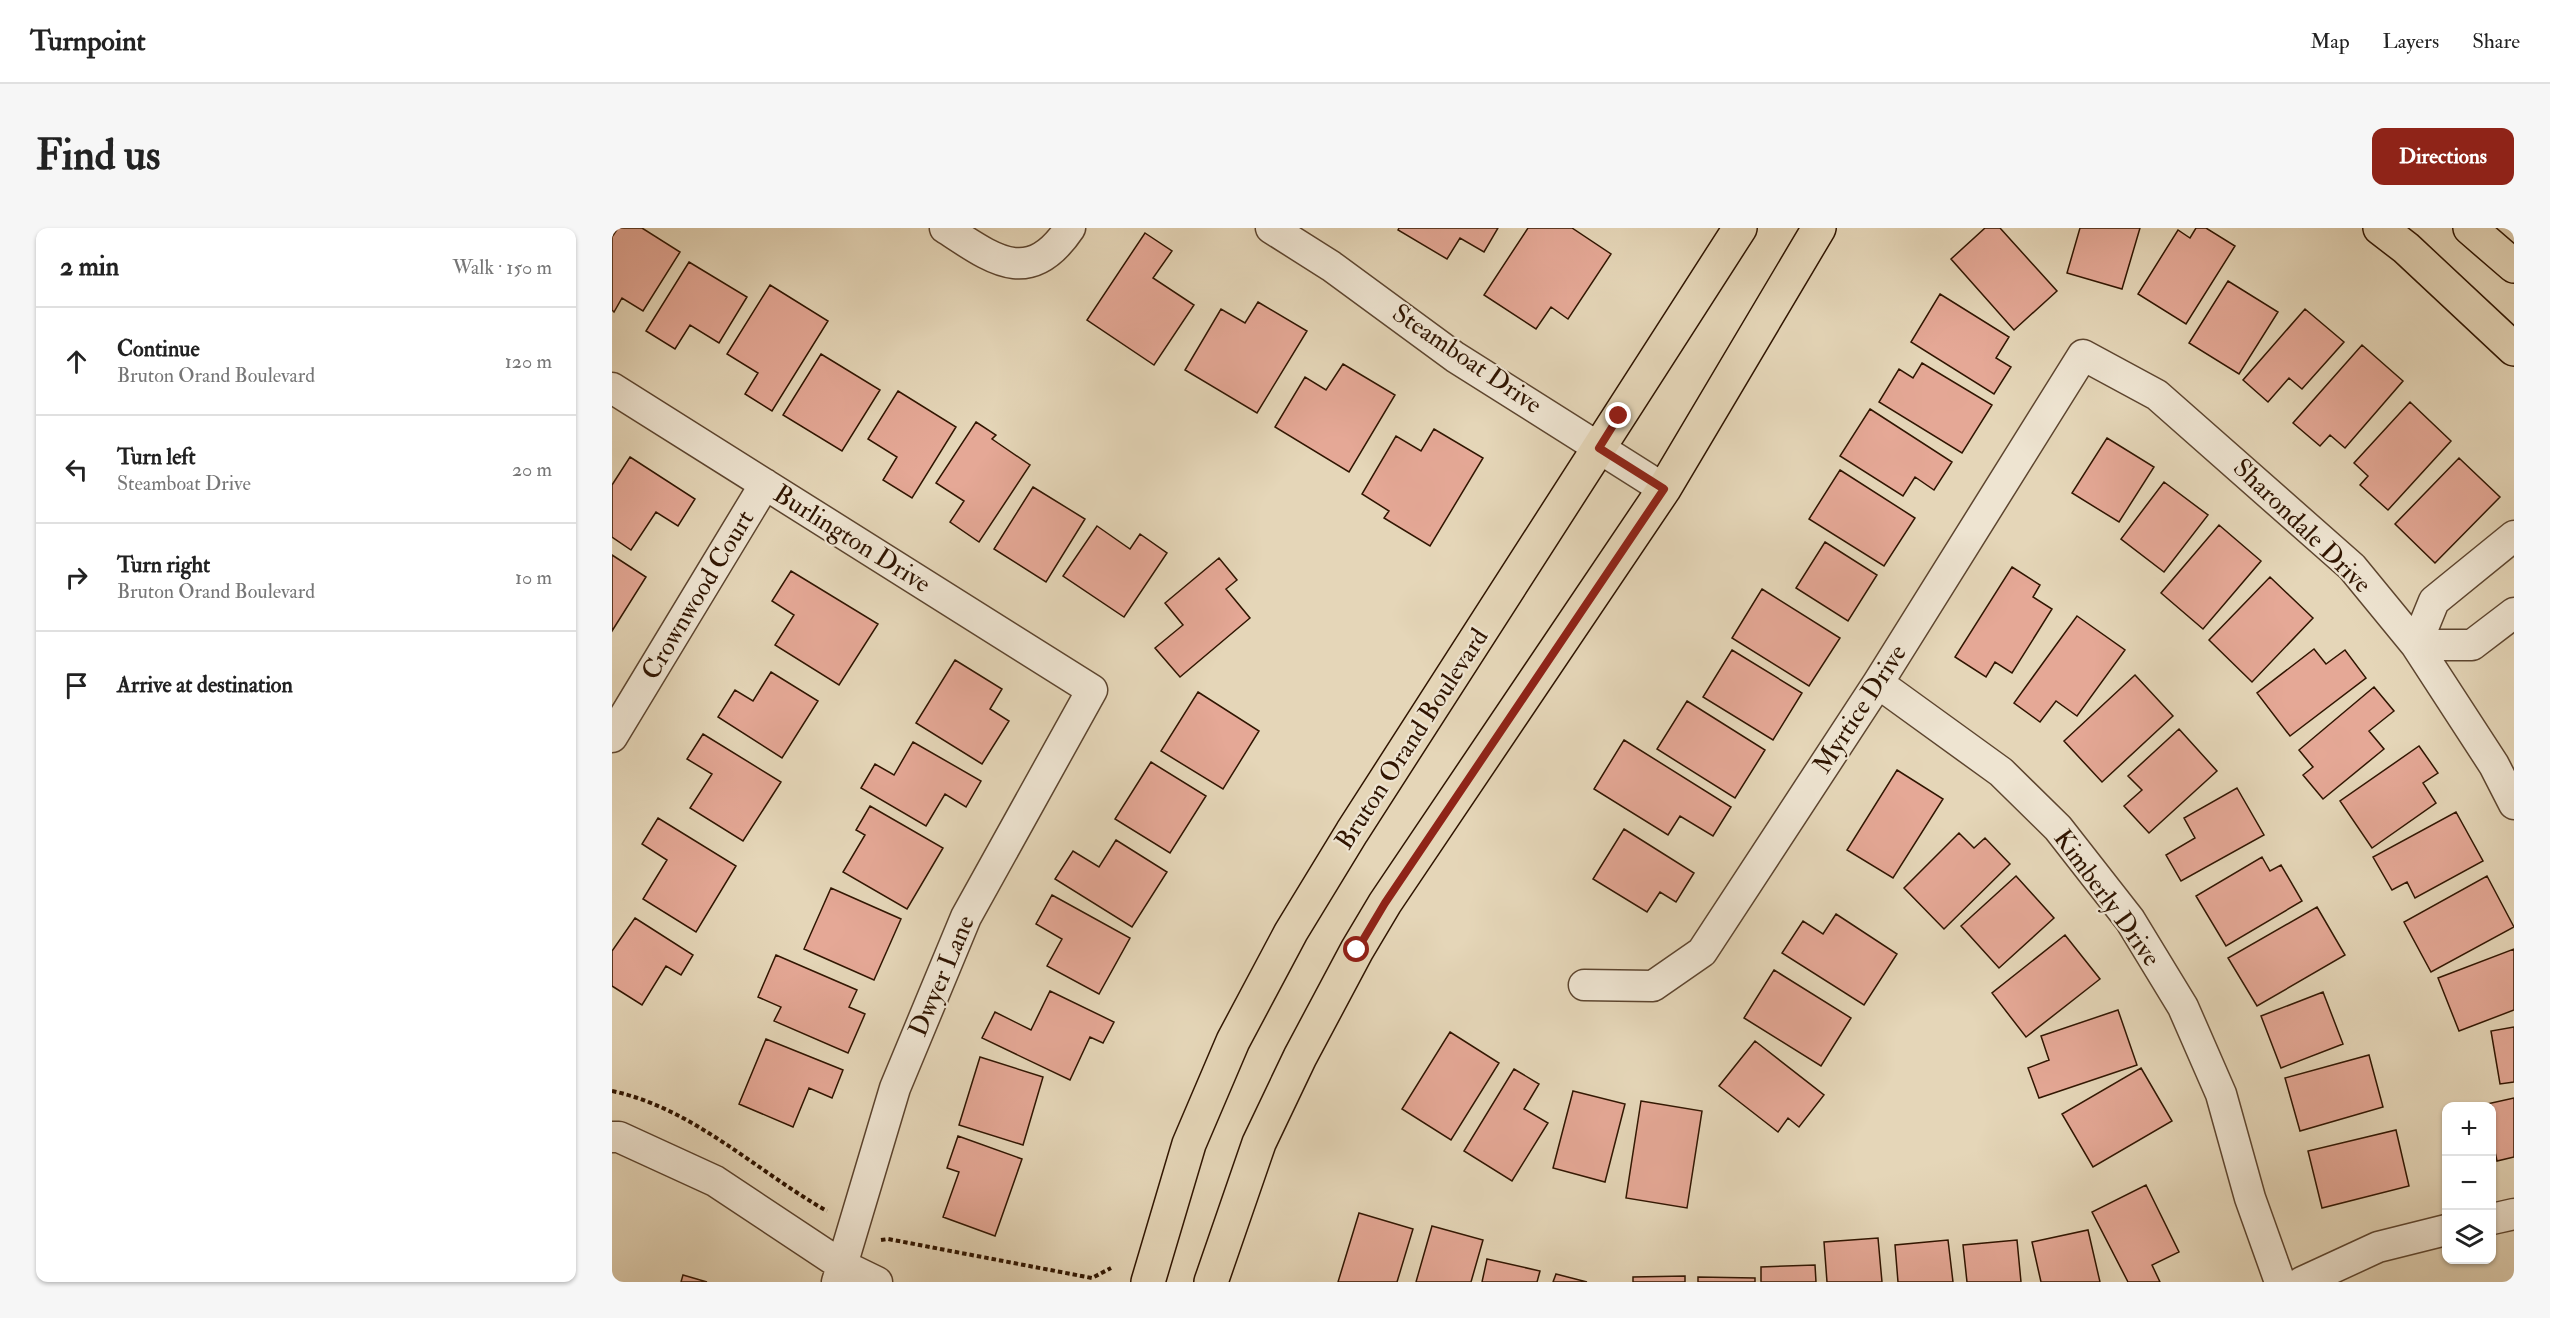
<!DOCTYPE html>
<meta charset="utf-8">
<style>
:root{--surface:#fff;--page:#f6f6f6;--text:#222;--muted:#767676;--line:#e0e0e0;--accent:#8f2418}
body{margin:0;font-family:"IM FELL Double Pica",serif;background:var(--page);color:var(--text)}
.controls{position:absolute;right:18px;bottom:18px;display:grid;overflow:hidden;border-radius:12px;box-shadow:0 2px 4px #0004}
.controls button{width:54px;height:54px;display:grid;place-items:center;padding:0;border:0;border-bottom:2px solid var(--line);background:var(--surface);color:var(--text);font:30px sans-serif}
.stop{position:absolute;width:18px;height:18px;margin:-14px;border:4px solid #8f2418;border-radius:50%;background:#fff}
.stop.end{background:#8f2418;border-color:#fff;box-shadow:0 2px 6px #0008}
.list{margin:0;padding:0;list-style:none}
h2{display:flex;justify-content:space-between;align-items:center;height:78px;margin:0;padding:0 24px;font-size:26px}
h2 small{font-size:20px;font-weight:400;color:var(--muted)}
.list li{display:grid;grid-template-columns:39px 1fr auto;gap:18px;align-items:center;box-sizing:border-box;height:108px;padding:0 24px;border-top:2px solid var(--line)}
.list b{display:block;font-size:22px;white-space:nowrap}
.list p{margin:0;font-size:20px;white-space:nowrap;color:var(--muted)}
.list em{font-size:20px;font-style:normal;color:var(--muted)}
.icon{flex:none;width:33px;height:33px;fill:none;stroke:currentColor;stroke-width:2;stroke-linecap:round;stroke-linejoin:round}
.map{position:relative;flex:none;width:1902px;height:1054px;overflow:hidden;border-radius:12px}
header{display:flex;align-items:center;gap:36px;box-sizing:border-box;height:84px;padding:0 30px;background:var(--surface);border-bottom:2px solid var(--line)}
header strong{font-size:28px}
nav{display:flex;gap:33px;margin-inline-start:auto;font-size:21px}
.intro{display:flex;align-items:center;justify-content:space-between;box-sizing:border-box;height:144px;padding:0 36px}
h1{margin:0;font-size:42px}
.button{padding:15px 27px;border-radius:12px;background:var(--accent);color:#fff;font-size:21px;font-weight:700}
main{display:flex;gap:36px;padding:0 36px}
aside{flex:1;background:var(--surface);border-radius:12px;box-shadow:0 2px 4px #0004}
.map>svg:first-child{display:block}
.building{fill:#e5a896;stroke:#301501;stroke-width:1.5}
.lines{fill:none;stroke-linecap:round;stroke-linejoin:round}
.minor-casing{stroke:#5d452f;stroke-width:33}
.major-casing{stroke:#301501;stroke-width:36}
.path{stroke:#301501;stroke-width:4;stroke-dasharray:4.5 3;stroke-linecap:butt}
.minor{stroke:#eee4d1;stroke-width:30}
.major{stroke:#e5d6b8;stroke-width:33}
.route{stroke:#8f2418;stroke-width:8}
.labels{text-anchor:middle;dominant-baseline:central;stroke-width:4.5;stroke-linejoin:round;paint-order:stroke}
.street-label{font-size:26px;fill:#301501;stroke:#eee4d1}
</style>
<header>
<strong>Turnpoint</strong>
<nav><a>Map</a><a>Layers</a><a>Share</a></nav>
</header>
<div class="intro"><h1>Find us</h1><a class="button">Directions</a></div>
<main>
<aside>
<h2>2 min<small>Walk · 150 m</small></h2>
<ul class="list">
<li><svg class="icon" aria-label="ahead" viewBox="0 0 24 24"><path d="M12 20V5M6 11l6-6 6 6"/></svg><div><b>Continue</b><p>Bruton Orand Boulevard</p></div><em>120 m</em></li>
<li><svg class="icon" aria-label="left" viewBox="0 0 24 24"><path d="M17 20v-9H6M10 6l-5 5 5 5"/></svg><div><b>Turn left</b><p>Steamboat Drive</p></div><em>20 m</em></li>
<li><svg class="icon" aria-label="right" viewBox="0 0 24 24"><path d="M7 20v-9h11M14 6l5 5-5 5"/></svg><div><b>Turn right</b><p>Bruton Orand Boulevard</p></div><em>10 m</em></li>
<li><svg class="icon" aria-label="arrive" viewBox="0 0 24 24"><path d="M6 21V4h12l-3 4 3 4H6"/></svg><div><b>Arrive at destination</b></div></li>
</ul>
</aside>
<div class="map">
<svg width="1902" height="1054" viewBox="0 0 1902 1054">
<rect width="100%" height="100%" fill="#e5d6b8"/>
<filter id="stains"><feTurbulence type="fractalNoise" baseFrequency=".00333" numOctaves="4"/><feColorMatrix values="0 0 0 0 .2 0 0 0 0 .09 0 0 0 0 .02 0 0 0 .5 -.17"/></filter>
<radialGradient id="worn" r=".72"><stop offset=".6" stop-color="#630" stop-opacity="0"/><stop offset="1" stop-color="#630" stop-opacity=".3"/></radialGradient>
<path class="building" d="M 6,0 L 30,0 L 68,24 L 31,83 L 10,70 L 2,84 L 0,82 L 0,9 Z
M 787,0 L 886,0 L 872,24 L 848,10 L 835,31 L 786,2 Z
M 916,0 L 960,0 L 999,26 L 956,91 L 939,79 L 924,101 L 872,67 Z
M 1373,0 L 1388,0 L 1445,63 L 1402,102 L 1339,31 Z
M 1468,0 L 1528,0 L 1510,61 L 1455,45 Z
M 1584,0 L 1594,0 L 1623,18 L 1574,96 L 1526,66 L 1566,2 L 1578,10 Z
M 533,5 L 560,23 L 541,50 L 582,77 L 542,137 L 475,92 Z
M 77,34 L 135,69 L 107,115 L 78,97 L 63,121 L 34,103 Z
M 1616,53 L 1666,84 L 1627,146 L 1577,115 Z
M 158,57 L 216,93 L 160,183 L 133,166 L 146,145 L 115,126 Z
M 1328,66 L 1397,109 L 1384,130 L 1399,139 L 1382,166 L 1299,114 Z
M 646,74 L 695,103 L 645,185 L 573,142 L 609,81 L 633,95 Z
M 1693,81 L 1732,114 L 1690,161 L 1677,150 L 1656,174 L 1631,152 Z
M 1750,117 L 1791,153 L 1733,220 L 1718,207 L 1708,218 L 1681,195 Z
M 209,126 L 268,162 L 230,223 L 171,187 Z
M 1310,135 L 1380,177 L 1350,225 L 1267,174 L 1287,141 L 1301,150 Z
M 731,136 L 783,167 L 737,244 L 663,199 L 693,149 L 714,162 Z
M 286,163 L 344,199 L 300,270 L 271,252 L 285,229 L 256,211 Z
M 1798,174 L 1839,213 L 1776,282 L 1748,257 L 1756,248 L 1742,235 Z
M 1258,181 L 1340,234 L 1322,262 L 1303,249 L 1291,268 L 1228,228 Z
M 364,194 L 384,207 L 380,211 L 418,237 L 367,314 L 338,294 L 352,273 L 324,255 Z
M 822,201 L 871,230 L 818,318 L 772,290 L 777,283 L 750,266 L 784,208 L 809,223 Z
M 1495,210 L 1542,239 L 1507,294 L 1460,265 Z
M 18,229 L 83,271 L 66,298 L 44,284 L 19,322 L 0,309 L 0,257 Z
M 1847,230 L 1888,269 L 1823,335 L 1783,296 Z
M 1228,242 L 1303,290 L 1272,338 L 1197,291 Z
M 1552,254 L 1596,287 L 1552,344 L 1509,311 Z
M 421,259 L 473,291 L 434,354 L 382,321 Z
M 1607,297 L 1649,333 L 1591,401 L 1549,365 Z
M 485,298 L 518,321 L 528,306 L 555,325 L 512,389 L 451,348 Z
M 1213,314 L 1265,347 L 1236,393 L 1184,360 Z
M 0,327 L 34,349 L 0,403 Z
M 607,330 L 625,352 L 614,361 L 638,390 L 568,449 L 543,420 L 571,397 L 553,375 Z
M 1400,339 L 1428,357 L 1421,369 L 1440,381 L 1400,445 L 1383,434 L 1374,449 L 1343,429 Z
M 179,343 L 266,396 L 227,457 L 163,417 L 182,387 L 160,373 Z
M 1658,349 L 1701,390 L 1640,454 L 1597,412 Z
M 1150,361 L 1228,410 L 1197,458 L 1120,410 Z
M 1465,388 L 1513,422 L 1465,488 L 1444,473 L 1428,494 L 1402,475 Z
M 1702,421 L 1714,436 L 1733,422 L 1754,450 L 1678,508 L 1645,465 Z
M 1120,422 L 1190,465 L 1161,512 L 1091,469 Z
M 343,432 L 390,461 L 378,481 L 397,493 L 370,536 L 304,495 Z
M 159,444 L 206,473 L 170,530 L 106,489 L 123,462 L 141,473 Z
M 1523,447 L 1561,488 L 1490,554 L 1452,513 Z
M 1762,459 L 1782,483 L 1757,503 L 1772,521 L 1711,571 L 1691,547 L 1701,539 L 1687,522 Z
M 586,464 L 647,503 L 611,561 L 549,523 Z
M 1075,473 L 1153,522 L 1123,570 L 1045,521 Z
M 1567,501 L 1605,543 L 1537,605 L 1512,578 L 1530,562 L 1516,548 Z
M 91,506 L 169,554 L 131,613 L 78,580 L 100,546 L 75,531 Z
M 1012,512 L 1119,579 L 1101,608 L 1068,588 L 1056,607 L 982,561 Z
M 301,514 L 369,553 L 354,579 L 333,566 L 314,598 L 249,560 L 263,536 L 282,547 Z
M 1807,518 L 1826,545 L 1811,555 L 1824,575 L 1760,620 L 1728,573 Z
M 539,534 L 594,568 L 558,625 L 503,591 Z
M 1285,542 L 1331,571 L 1281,650 L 1235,622 Z
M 1625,560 L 1652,607 L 1569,653 L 1554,627 L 1583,610 L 1572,590 Z
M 258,578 L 331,620 L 295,681 L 231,644 L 253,607 L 244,602 Z
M 1844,584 L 1871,633 L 1803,670 L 1795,654 L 1780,662 L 1761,629 Z
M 46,590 L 124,638 L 84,704 L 31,671 L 55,632 L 30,616 Z
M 1012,601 L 1082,645 L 1064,674 L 1048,664 L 1035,684 L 981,651 Z
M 1347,605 L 1362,620 L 1373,610 L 1398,636 L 1332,701 L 1292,660 Z
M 504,612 L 555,644 L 520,699 L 443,651 L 461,623 L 487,639 Z
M 1650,629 L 1658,643 L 1669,637 L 1690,673 L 1614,718 L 1584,668 Z
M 1404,648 L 1442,690 L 1387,740 L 1349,698 Z
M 1875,648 L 1902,699 L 1819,744 L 1792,694 Z
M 219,660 L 289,691 L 262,752 L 192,721 Z
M 440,667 L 518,710 L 487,766 L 435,738 L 450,711 L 424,696 Z
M 1705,679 L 1733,727 L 1645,778 L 1616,730 Z
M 1224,686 L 1285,726 L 1252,777 L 1170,725 L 1191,693 L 1211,706 Z
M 23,690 L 81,727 L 69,747 L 54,738 L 30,777 L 0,758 L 0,723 Z
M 1453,707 L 1488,751 L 1414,809 L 1380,765 Z
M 1902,721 L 1902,782 L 1847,803 L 1826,750 Z
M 164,727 L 245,762 L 237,779 L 253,786 L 236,825 L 162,793 L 169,779 L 146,769 Z
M 1162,742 L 1239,790 L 1209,838 L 1132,790 Z
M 438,763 L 502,794 L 491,815 L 478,809 L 458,852 L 370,810 L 383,784 L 419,802 Z
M 1711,764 L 1731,816 L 1669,840 L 1649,788 Z
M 1506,782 L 1525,837 L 1427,870 L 1416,840 L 1437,832 L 1429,808 Z
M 1902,799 L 1902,854 L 1888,856 L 1879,803 Z
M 838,804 L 887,835 L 839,912 L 790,881 Z
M 154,811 L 231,842 L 220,870 L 197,860 L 181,899 L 127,876 Z
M 1143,813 L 1212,867 L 1187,899 L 1176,890 L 1166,904 L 1107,858 Z
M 1757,827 L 1771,879 L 1688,903 L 1673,850 Z
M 368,829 L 431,849 L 411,917 L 347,897 Z
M 1529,840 L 1560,893 L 1481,939 L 1450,886 Z
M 902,841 L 927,856 L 912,881 L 936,895 L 900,953 L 852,923 Z
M 961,863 L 1013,876 L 993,954 L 941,940 Z
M 1902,870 L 1902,929 L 1885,933 L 1880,910 L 1880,878 L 1866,878 Z
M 1029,873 L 1090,883 L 1075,980 L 1014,970 Z
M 1784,902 L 1797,958 L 1710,980 L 1696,923 Z
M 346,908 L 410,931 L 383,1008 L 331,989 L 347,944 L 335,940 Z
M 1534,957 L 1567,1024 L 1540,1037 L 1548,1054 L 1516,1054 L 1480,984 Z
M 747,985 L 801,1001 L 785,1054 L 726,1054 Z
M 820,998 L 871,1012 L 859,1054 L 804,1054 Z
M 1476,1002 L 1488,1054 L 1429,1054 L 1420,1014 Z
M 1266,1010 L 1270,1054 L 1215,1054 L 1212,1014 Z
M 1336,1012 L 1341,1054 L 1286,1054 L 1283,1017 Z
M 1405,1012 L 1409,1054 L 1355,1054 L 1351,1017 Z
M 875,1031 L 928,1043 L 925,1054 L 870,1054 Z
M 1203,1037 L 1204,1054 L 1149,1054 L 1149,1039 Z
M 944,1046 L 975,1054 L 941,1054 Z
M 71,1047 L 95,1054 L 69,1054 Z
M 1073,1048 L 1073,1054 L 1021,1054 L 1021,1049 Z
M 1086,1049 L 1143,1050 L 1143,1054 L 1086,1054 Z"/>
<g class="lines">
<g class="minor-casing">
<path id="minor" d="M 333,0 C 381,31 417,61 458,0
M 659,0 L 719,38 L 843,129 L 1052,261
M 0,160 L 480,462 L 354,689 L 283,860 L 225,1054
M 1902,308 L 1822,373 L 1804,417 L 1860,417 L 1902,385
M 1266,455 L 1389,544 L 1446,600 L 1518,692 L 1571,779 L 1609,866 L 1638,970 L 1668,1054
M 0,509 L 153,256
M 972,757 L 1041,758 L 1090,724 L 1266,455 L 1471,127 L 1545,167 L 1740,339 L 1804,417 L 1882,537 L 1902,576
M 0,909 L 7,909 L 103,953 L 228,1036 L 265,1054
M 1880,991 L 1902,986
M 1690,1054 L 1766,1019 L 1834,1002"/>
</g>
<g class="major-casing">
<path id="major" d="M 1768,0 L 1794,20 L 1902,121
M 1858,0 L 1902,38
M 536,1054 L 577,916 L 621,813 L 679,704 L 740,604 L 1128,0
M 599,1054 L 647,915 L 688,829 L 745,722 L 773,675 L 1052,261 L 1207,0"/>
</g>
<path class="path" d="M 0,863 C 81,880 144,943 215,983
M 269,1012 L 276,1011 L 480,1050 L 499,1040"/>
<use href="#minor" class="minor"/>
<use href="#major" class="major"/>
</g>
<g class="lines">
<path class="route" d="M 745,722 L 773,675 L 1052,261 L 987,220 L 1007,188"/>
</g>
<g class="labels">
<g class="street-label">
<text transform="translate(855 131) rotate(34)">Steamboat Drive</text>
<text transform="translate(1690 298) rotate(44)">Sharondale Drive</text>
<text transform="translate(240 311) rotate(32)">Burlington Drive</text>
<text transform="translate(86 367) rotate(-59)">Crownwood Court</text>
<text transform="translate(1248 481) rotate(-57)">Myrtice Drive</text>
<text transform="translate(800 511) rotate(-57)">Bruton Orand Boulevard</text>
<text transform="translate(1495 670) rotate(54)">Kimberly Drive</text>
<text transform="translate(330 748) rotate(-67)">Dwyer Lane</text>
</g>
</g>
<rect width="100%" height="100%" filter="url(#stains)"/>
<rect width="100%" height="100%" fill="url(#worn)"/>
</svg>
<div class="controls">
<button>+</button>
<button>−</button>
<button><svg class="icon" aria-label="layers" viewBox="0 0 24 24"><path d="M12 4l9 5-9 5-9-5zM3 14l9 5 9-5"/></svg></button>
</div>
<div class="stop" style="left:745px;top:722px"></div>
<div class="stop end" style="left:1007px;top:188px"></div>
</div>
</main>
